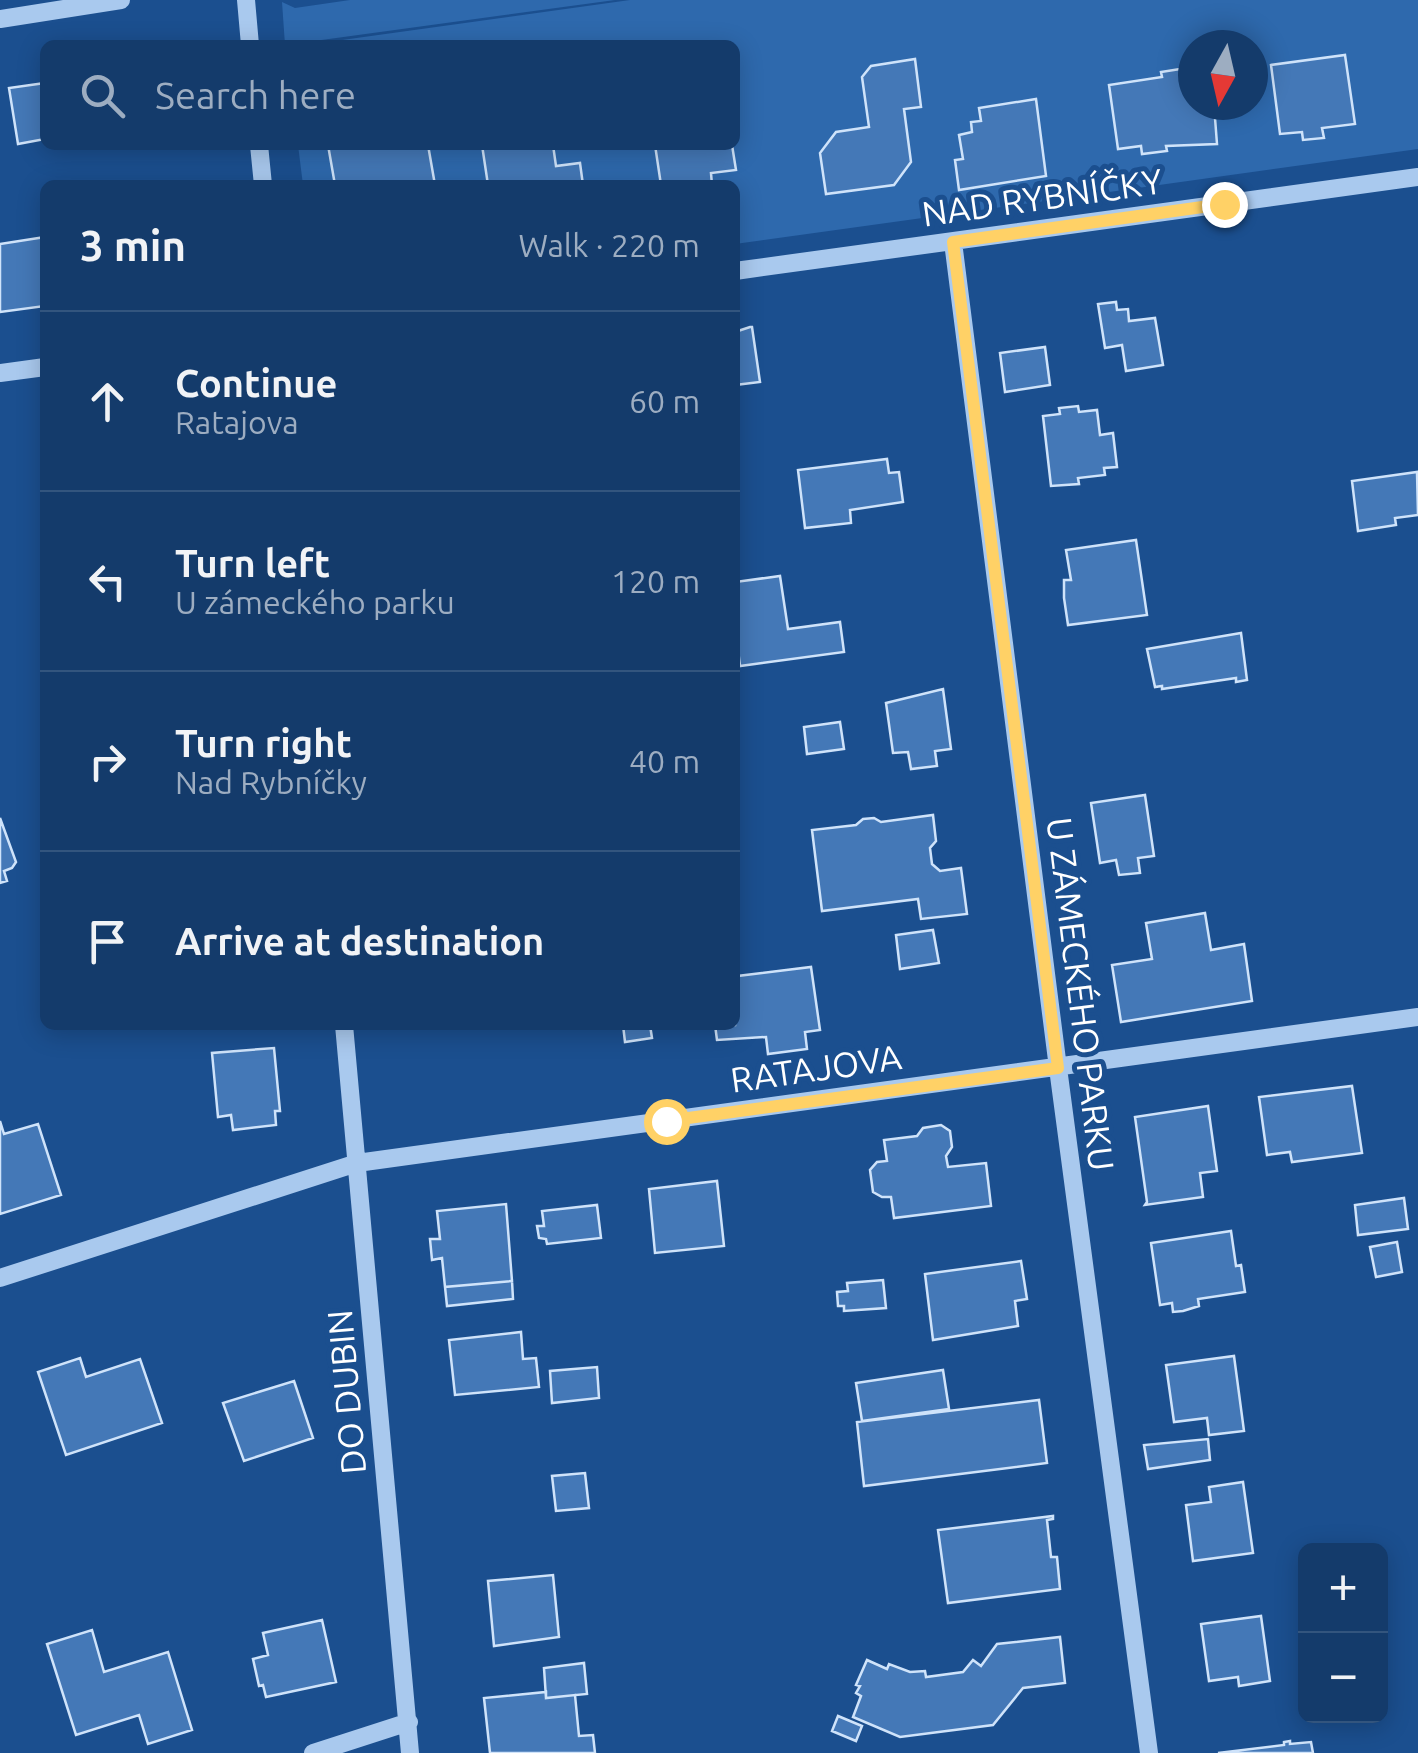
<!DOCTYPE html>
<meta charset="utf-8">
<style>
:root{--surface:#143b6b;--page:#214673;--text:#f1f3f6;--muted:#9dadc1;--line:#33557e}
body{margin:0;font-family:Ubuntu,sans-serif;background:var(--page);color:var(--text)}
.controls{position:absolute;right:30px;bottom:30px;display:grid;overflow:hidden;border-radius:15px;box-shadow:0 5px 25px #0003}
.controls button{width:90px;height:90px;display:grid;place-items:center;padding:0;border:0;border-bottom:2px solid var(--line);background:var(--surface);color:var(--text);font:50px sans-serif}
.compass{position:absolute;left:1178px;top:30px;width:90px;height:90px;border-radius:50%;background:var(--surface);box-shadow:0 5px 25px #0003;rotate:188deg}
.stop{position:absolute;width:30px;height:30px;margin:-22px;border:8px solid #ffd166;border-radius:50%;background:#fff}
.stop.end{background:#ffd166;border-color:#fff;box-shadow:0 2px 10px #0008}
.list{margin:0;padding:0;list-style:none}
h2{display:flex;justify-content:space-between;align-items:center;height:130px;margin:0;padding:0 40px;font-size:42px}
h2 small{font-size:32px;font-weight:400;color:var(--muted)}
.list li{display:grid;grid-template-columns:65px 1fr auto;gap:30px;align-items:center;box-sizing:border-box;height:180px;padding:0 40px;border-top:2px solid var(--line)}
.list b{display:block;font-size:38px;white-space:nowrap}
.list p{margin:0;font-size:32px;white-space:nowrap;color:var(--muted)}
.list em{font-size:32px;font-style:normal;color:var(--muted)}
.icon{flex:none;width:55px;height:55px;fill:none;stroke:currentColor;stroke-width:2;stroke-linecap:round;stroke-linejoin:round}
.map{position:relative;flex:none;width:1418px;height:1753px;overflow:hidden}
.search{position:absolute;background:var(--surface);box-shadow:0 5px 25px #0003;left:40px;top:40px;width:700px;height:110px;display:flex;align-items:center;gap:25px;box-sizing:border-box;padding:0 35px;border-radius:15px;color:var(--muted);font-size:38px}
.panel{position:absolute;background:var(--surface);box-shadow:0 5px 25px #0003;left:40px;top:180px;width:700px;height:850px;border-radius:15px}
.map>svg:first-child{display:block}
.green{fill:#2e69ad;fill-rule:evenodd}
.building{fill:#4478b7;stroke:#cfe3fa;stroke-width:2.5}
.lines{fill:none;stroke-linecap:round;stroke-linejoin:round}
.minor{stroke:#a9c9ee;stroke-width:18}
.route{stroke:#ffd166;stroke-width:12}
.labels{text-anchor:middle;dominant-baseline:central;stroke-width:10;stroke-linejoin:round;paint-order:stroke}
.street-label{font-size:35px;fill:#fff;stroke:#1b4f8f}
</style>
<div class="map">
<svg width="1418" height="1753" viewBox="0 0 1418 1753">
<rect width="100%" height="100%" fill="#1b4f8f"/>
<path class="green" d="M 350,0 L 615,0 L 285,45 L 282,2 L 295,8 Z
M 630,0 L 1418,0 L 1418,149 L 735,244 L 735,185 L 712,185 L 711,173 L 736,169 L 732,145 L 735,145 L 735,45 L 306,45 ZM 1193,45 L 1253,45 L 1253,105 L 1214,105 L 1216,143 L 1166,146 L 1166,151 L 1143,154 L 1141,146 L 1118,149 L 1162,77 L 1162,72 L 1193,67 ZM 915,60 L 921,107 L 904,109 L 911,162 L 894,185 L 826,194 L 820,153 L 836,132 L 869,127 L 862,77 L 871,66 ZM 1271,65 L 1355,124 L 1322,128 L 1323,138 L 1304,140 L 1302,132 L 1280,134 ZM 1036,99 L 1046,176 L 959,190 L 955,160 L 963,159 L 959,135 L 972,132 L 971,123 L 981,121 L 979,108 Z
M 298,145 L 328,145 L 335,185 L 303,185 Z
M 428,145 L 482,145 L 488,185 L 435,185 Z
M 553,145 L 655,145 L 661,185 L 583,185 L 580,163 L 556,166 Z"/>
<path class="building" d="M 1345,55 L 1355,124 L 1322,128 L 1324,138 L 1303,140 L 1302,132 L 1280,134 L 1271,65 Z
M 915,59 L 921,107 L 904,109 L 911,162 L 894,185 L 826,194 L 820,153 L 836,132 L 869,127 L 862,77 L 871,66 Z
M 1193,67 L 1193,105 L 1214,105 L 1217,144 L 1166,146 L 1167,151 L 1142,154 L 1141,146 L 1118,149 L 1109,85 L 1162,77 L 1161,72 Z
M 45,83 L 45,139 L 18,144 L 9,88 Z
M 1036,99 L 1046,176 L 959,190 L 955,160 L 963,159 L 959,135 L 972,132 L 971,122 L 981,121 L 979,108 Z
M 328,145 L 428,145 L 435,185 L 335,185 Z
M 482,145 L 553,145 L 556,166 L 580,163 L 583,185 L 488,185 Z
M 655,145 L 732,145 L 736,170 L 711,173 L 712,185 L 661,185 Z
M 45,237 L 45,306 L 0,312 L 0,244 Z
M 1116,302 L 1117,310 L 1128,309 L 1129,321 L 1155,318 L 1163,365 L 1126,371 L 1122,345 L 1105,348 L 1098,304 Z
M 750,327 L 752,327 L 760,382 L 735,385 L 735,332 Z
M 1045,347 L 1050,385 L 1005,392 L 1000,353 Z
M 1078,406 L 1079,412 L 1097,410 L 1100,435 L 1113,433 L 1117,467 L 1104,468 L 1105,475 L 1078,478 L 1079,484 L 1051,486 L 1043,416 L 1060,414 L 1059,408 Z
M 887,459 L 889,473 L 899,472 L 903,502 L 850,510 L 851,523 L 805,528 L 798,470 Z
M 1417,472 L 1418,515 L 1395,518 L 1396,525 L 1358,531 L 1352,481 Z
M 1136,540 L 1147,615 L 1068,625 L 1064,598 L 1064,580 L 1071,580 L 1066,550 Z
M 780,576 L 788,629 L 840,622 L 844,652 L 740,666 L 735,626 L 735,582 Z
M 1241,633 L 1247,680 L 1236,682 L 1236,678 L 1162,689 L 1162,686 L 1155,687 L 1147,649 Z
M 943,689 L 951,749 L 935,751 L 937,766 L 911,769 L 908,752 L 893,753 L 886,703 Z
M 840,722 L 844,749 L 807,754 L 804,727 Z
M 1145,795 L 1154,856 L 1138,858 L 1140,873 L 1119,875 L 1116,860 L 1100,863 L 1091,803 Z
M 933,815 L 936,841 L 930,848 L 932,864 L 940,871 L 961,868 L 967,914 L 921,919 L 918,899 L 822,911 L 812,830 L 856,825 L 863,819 L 874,818 L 881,822 Z
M 0,818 L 16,862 L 12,868 L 4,871 L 7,881 L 0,883 Z
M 1205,913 L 1211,950 L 1244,944 L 1252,1001 L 1121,1022 L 1112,965 L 1152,959 L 1146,923 Z
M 933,930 L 939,963 L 900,969 L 896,935 Z
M 735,966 L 737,976 L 811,967 L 820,1030 L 805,1032 L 807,1049 L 768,1054 L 766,1037 L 717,1040 L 715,1025 L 735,1025 Z
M 623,1025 L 650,1025 L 652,1038 L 625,1042 Z
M 274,1048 L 280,1111 L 275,1111 L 276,1125 L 233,1130 L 231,1115 L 218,1117 L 212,1053 Z
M 1352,1086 L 1362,1153 L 1292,1162 L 1290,1152 L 1267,1155 L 1259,1097 Z
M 1208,1106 L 1217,1171 L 1200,1173 L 1203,1197 L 1145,1205 L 1147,1202 L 1135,1117 Z
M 0,1121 L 4,1134 L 38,1124 L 61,1195 L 0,1214 Z
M 941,1125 L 950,1131 L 952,1147 L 946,1156 L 948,1167 L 986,1163 L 991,1206 L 894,1218 L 891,1197 L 882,1197 L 873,1192 L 870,1170 L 877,1162 L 887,1161 L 884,1140 L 917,1136 L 923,1128 Z
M 717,1181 L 724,1246 L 655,1253 L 649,1189 Z
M 1404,1198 L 1408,1229 L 1358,1235 L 1355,1205 Z
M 506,1204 L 512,1281 L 445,1287 L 442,1258 L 432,1260 L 430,1239 L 440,1239 L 437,1211 Z
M 597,1205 L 601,1238 L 547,1244 L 546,1239 L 539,1238 L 537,1226 L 544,1226 L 542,1211 Z
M 1231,1231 L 1236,1266 L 1241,1265 L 1245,1292 L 1198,1299 L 1199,1306 L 1183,1311 L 1173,1312 L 1172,1303 L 1160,1305 L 1151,1243 Z
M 1397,1242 L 1402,1272 L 1376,1277 L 1370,1247 Z
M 1021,1261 L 1027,1299 L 1015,1301 L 1018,1326 L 933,1340 L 925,1274 Z
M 883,1280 L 886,1308 L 844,1311 L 844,1306 L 838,1306 L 837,1292 L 848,1291 L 847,1283 Z
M 512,1281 L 513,1299 L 447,1306 L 445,1287 Z
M 521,1332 L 523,1359 L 536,1358 L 539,1387 L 455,1395 L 449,1340 Z
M 1234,1356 L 1244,1431 L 1209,1435 L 1207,1418 L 1174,1422 L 1166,1365 Z
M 80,1358 L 86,1377 L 140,1359 L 162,1423 L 66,1455 L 38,1372 Z
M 597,1367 L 599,1398 L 552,1403 L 550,1371 Z
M 943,1370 L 949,1409 L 862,1421 L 856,1383 Z
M 294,1381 L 313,1438 L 244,1461 L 223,1403 Z
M 1039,1400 L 1047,1463 L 864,1486 L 857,1422 Z
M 1208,1439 L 1210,1460 L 1148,1469 L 1144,1445 Z
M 585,1473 L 589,1508 L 556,1511 L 552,1476 Z
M 1243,1482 L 1253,1553 L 1193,1561 L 1186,1505 L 1211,1502 L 1209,1487 Z
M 1053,1516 L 1053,1519 L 1047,1520 L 1051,1557 L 1057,1557 L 1060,1589 L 948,1603 L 938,1530 Z
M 553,1575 L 559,1637 L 494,1646 L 488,1581 Z
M 1261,1616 L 1270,1681 L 1239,1686 L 1238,1677 L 1209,1681 L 1201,1624 Z
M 322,1620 L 336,1682 L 266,1697 L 263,1685 L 259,1686 L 253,1659 L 268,1655 L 263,1633 Z
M 92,1630 L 104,1672 L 168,1652 L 192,1730 L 148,1744 L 139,1715 L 76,1735 L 47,1644 Z
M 1060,1637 L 1065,1683 L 1023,1688 L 993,1725 L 900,1737 L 853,1717 L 861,1696 L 856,1693 L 860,1686 L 856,1685 L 867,1660 L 887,1669 L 889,1664 L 910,1672 L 925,1671 L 926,1677 L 963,1672 L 973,1660 L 981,1666 L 997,1644 Z
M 584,1663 L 587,1694 L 546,1698 L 544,1668 Z
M 546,1692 L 546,1698 L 575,1695 L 579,1736 L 593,1735 L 595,1753 L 490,1753 L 484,1698 Z
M 838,1716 L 862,1726 L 856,1741 L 832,1731 Z
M 1290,1741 L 1290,1744 L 1311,1742 L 1313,1753 L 1218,1753 L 1284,1745 L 1284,1742 Z"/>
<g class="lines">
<path class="minor" d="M 246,0 L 250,45
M 0,19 L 121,0
M 259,145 L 263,185
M 953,242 L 1058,1068 L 1149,1753
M 735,271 L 1418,177
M 0,373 L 45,367
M 344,1025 L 410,1753
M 0,1278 L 357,1163 L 1418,1017
M 313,1753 L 409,1722"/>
</g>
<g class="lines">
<path class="route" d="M 666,1121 L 1058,1068 L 953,242 L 1224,204"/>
</g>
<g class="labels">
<g class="street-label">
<text transform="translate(1042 197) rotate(-8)">NAD RYBNÍČKY</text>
<text transform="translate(1081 994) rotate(83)">U ZÁMECKÉHO PARKU</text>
<text transform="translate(816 1068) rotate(-8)">RATAJOVA</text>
<text transform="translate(346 1392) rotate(-95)">DO DUBIN</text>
</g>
</g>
</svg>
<div class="controls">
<button>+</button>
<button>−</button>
</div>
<svg class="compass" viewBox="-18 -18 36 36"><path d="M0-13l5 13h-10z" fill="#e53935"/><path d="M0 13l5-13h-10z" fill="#9dadc1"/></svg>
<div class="stop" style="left:666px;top:1121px"></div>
<div class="stop end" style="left:1224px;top:204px"></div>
<div class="search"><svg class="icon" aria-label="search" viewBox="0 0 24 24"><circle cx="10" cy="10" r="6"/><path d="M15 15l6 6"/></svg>Search here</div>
<section class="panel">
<h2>3 min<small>Walk · 220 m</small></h2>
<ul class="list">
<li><svg class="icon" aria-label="ahead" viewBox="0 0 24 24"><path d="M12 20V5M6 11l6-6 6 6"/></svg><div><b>Continue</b><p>Ratajova</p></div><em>60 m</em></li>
<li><svg class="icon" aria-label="left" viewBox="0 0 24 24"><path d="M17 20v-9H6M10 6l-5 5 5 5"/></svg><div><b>Turn left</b><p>U zámeckého parku</p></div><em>120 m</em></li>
<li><svg class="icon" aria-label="right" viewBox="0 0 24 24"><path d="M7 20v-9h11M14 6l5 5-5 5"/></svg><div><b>Turn right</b><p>Nad Rybníčky</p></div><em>40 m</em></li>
<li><svg class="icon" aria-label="arrive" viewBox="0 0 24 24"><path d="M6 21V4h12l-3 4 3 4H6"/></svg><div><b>Arrive at destination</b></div></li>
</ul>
</section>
</div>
